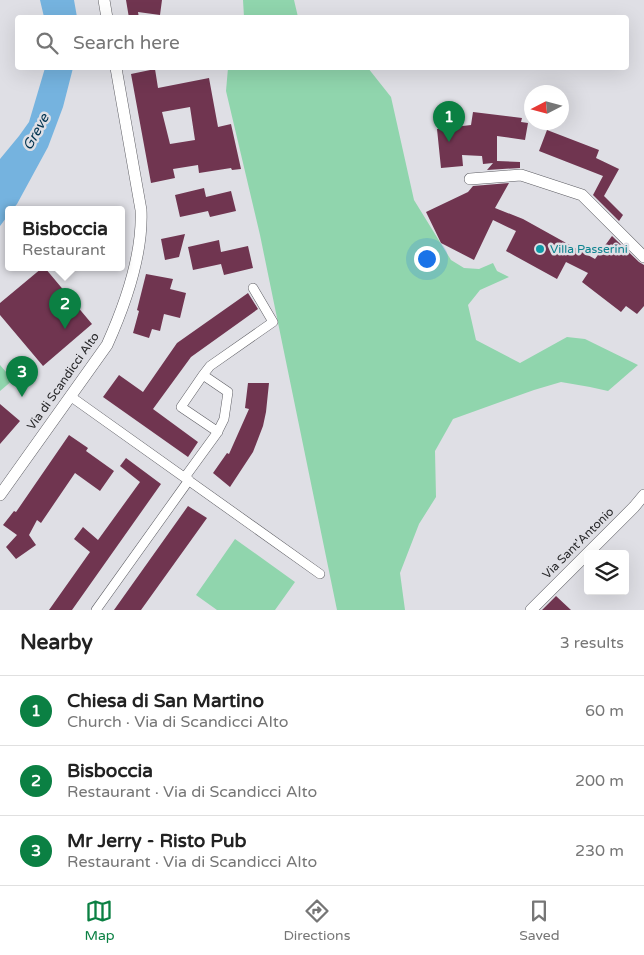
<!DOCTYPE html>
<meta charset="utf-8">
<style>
:root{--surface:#fff;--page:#f2f2f2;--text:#222;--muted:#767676;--line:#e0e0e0;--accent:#0b8043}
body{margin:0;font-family:"Varela Round",sans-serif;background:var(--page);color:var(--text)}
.controls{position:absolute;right:15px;bottom:15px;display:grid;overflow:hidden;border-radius:5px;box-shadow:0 5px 20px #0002}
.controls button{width:45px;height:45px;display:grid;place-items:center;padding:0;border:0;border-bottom:1px solid var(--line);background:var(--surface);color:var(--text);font:25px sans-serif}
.compass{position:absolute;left:524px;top:85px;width:45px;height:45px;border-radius:50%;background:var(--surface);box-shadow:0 5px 20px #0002;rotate:264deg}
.you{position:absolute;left:426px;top:258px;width:18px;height:18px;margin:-12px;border:4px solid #fff;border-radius:50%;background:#1a73e8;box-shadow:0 0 0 8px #1a73e833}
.badge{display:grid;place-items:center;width:32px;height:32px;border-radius:50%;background:var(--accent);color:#fff;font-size:16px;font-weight:700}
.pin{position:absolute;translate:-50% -41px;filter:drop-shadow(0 1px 2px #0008)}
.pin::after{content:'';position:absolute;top:26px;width:18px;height:15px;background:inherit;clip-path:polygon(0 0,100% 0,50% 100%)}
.popup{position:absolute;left:5px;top:206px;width:120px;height:65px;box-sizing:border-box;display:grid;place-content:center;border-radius:5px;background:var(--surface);filter:drop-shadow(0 1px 4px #0005);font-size:16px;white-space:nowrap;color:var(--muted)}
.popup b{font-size:19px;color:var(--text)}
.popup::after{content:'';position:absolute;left:50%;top:100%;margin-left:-10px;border:10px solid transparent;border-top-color:var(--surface)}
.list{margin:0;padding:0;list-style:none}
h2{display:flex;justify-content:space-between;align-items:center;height:65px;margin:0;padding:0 20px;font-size:21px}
h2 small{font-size:16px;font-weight:400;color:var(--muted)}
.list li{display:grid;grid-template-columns:32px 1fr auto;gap:15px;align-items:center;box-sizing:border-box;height:70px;padding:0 20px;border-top:1px solid var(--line)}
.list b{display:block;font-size:19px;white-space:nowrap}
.list p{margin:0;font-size:16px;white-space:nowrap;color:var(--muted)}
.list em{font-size:16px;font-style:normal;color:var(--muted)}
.icon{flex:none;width:28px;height:28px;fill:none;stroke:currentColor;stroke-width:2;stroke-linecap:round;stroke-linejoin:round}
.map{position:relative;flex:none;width:644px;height:610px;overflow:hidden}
.search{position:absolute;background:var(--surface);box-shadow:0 5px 20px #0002;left:15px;right:15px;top:15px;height:55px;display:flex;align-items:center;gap:12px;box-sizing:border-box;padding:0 18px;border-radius:5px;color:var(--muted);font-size:19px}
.sheet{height:275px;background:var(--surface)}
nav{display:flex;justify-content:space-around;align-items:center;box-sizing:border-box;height:70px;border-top:1px solid var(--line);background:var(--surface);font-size:14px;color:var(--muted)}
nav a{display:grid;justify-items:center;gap:2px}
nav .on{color:var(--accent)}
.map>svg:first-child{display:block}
.green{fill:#90d5ad}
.water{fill:#75b3df}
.building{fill:#703550;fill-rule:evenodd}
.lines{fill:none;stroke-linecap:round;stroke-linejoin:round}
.pedestrian-casing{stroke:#5d5d63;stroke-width:10}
.minor-casing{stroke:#5d5d63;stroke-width:12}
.pedestrian{stroke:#fff;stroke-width:9}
.minor{stroke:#fff;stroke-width:11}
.culture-dot{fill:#0f9aa8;stroke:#dfdfe5;stroke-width:2}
.labels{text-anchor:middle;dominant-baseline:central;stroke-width:5;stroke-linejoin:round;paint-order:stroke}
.culture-label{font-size:12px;fill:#0d838f;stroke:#dfdfe5;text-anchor:start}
.street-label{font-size:12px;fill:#28282a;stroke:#dfdfe5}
.water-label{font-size:14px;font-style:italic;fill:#003350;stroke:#dfdfe5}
</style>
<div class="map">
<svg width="644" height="610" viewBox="0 0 644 610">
<rect width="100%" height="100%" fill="#dfdfe5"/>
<path class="green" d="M 243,0 L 294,0 L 298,17 L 244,17 Z
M 228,68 L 368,68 L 391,97 L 414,200 L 451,260 L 464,268 L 479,269 L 493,263 L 497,271 L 509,277 L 480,290 L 468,305 L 476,340 L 520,363 L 567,337 L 585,339 L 638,365 L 608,391 L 590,387 L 561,382 L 534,390 L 453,419 L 435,451 L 436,497 L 419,524 L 400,573 L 405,610 L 337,610 L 260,235 L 226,91 Z
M 0,365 L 13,380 L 0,391 Z
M 235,539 L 295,582 L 275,610 L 217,610 L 196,595 Z"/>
<path class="water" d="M 40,0 L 74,0 L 77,17 L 44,17 Z
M 45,68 L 73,68 L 63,107 L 48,147 L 17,204 L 12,210 L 9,210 L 9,214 L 0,226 L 0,159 L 19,136 L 29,122 Z"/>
<path class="building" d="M 126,0 L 162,0 L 160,15 L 138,12 L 139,18 L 129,18 Z
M 155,69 L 158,88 L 209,78 L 218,127 L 231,124 L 241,169 L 232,170 L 231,168 L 199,173 L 198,165 L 173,169 L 175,178 L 151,183 L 131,74 ZM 190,107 L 195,140 L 170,144 L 162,112 Z
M 473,112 L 522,118 L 521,122 L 528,123 L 525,140 L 497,136 L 497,161 L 520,162 L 520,168 L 487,170 L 493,163 L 483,164 L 482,156 L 462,155 L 463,166 L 441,168 L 437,129 L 471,125 Z
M 547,130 L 599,150 L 596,158 L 619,169 L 604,196 L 623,215 L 619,221 L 593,195 L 603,176 L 539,151 Z
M 509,183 L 495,208 L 523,219 L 595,259 L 612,236 L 639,262 L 644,265 L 644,306 L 637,314 L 626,306 L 621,312 L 582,282 L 588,273 L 566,262 L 557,279 L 506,251 L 516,231 L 493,220 L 474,260 L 441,243 L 426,212 L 468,192 L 473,186 Z
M 204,188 L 206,197 L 231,191 L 236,211 L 210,217 L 208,211 L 180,217 L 175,195 Z
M 185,234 L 179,257 L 165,260 L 161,239 Z
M 219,240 L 221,252 L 248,246 L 253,268 L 224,275 L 221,264 L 193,270 L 188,247 Z
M 42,268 L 45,268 L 92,324 L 43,366 L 0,315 L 0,303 Z
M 146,274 L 173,279 L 170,289 L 186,293 L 180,318 L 164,314 L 160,331 L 152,329 L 149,338 L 133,333 L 139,311 L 137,310 Z
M 248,293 L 258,309 L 191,357 L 153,409 L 198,442 L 188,457 L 103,397 L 119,375 L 143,392 L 177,343 Z
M 248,383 L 269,383 L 266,412 L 263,426 L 253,452 L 230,487 L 213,473 L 227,453 L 229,454 L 249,409 L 245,408 Z
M 0,404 L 20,421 L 0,444 Z
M 69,435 L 88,448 L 86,451 L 114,471 L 100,491 L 75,473 L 41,523 L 37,520 L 29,535 L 36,545 L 16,559 L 6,547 L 17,535 L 3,525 L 14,511 L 16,512 Z
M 126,458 L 161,484 L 72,610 L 49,610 L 90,552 L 74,539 L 83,527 L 98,540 L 140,482 L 120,466 Z
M 188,506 L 207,518 L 141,610 L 114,610 Z
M 556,596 L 571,610 L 542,610 Z"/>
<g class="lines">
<g class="pedestrian-casing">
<path id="pedestrian" d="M 203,375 L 181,407 L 218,432
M 70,396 L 320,574
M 185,477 L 217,433 L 224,419 L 228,392 L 203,375 L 210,366 L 273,322 L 253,288
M 96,610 L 189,480"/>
</g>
<g class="minor-casing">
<path id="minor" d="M 104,0 L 107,18
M 470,179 L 521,175 L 582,195 L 644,257
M 0,495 L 107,345 C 125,305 143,253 141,210 L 116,68
M 531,610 L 634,507 L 644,495"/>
</g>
<use href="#pedestrian" class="pedestrian"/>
<use href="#minor" class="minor"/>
</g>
<circle class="culture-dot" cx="540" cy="249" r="5"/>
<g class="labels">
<g class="culture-label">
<text x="550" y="249">Villa Passerini</text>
</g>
<g class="street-label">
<text transform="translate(63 381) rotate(-55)">Via di Scandicci Alto</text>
<text transform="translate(578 543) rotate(-45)">Via Sant'Antonio</text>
</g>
<g class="water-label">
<text transform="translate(36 132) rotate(-61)">Greve</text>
</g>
</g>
</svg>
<div class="controls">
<button><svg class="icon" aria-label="layers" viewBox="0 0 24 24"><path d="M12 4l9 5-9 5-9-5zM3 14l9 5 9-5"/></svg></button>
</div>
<svg class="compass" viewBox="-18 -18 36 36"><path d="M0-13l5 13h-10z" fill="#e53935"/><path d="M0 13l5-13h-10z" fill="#767676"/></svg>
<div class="you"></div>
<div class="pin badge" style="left:449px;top:142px">1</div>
<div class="pin badge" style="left:65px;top:329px">2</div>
<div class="popup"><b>Bisboccia</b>Restaurant</div>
<div class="pin badge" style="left:22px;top:397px">3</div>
<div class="search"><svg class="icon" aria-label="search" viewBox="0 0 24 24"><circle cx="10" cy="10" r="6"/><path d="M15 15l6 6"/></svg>Search here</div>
</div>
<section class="sheet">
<h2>Nearby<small>3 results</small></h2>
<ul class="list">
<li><span class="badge">1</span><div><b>Chiesa di San Martino</b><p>Church · Via di Scandicci Alto</p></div><em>60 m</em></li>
<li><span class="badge">2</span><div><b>Bisboccia</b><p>Restaurant · Via di Scandicci Alto</p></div><em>200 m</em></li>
<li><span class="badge">3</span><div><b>Mr Jerry - Risto Pub</b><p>Restaurant · Via di Scandicci Alto</p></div><em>230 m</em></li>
</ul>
</section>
<nav>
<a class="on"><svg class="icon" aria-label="map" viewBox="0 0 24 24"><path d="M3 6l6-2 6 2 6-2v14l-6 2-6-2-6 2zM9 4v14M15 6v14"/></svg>Map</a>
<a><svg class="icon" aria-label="directions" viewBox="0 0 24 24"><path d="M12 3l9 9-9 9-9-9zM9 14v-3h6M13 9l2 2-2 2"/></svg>Directions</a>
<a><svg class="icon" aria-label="saved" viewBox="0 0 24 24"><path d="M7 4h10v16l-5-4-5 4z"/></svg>Saved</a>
</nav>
